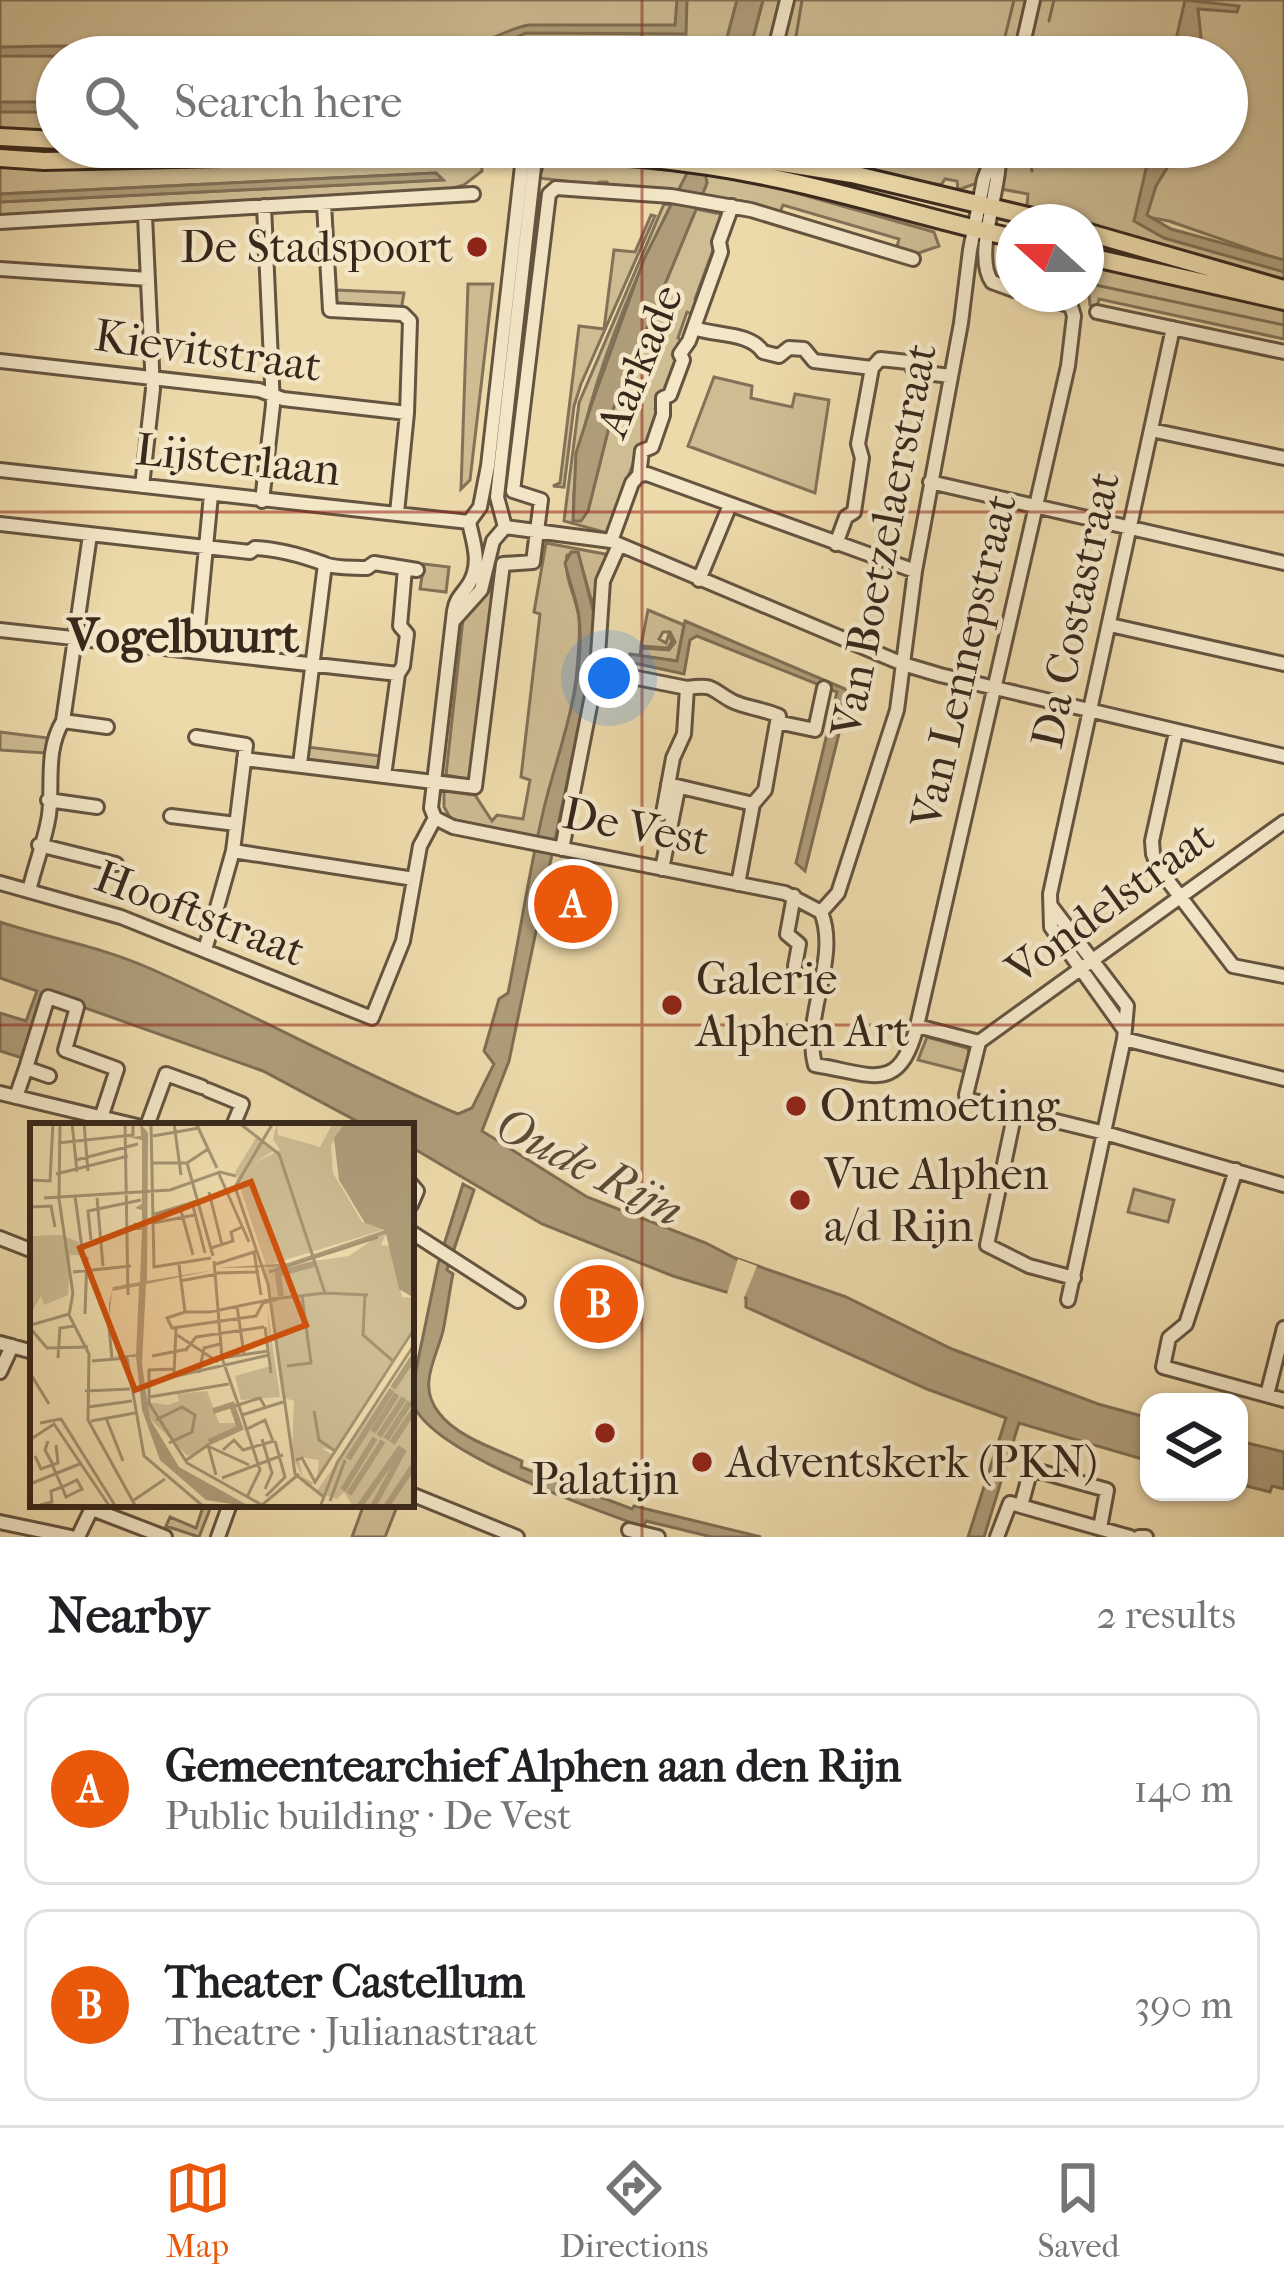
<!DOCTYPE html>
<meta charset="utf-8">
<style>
:root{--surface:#fff;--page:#f6f6f6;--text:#202124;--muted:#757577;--line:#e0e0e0;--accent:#ea580c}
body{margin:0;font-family:"IM FELL French Canon",serif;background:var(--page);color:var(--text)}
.controls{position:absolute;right:36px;bottom:36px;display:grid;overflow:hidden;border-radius:24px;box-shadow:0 3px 9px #0004}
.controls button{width:108px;height:108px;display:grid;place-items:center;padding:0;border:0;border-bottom:3px solid var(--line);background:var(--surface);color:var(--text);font:60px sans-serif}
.compass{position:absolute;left:996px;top:204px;width:108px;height:108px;border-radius:50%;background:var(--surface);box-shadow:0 3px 9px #0004;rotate:291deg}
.you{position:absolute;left:609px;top:678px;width:42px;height:42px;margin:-30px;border:9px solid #fff;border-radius:50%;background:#1a73e8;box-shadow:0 0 0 18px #1a73e833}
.badge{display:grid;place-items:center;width:78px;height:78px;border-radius:50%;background:var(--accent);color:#fff;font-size:39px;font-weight:700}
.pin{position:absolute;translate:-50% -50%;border:6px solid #fff;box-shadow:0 3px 12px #0006}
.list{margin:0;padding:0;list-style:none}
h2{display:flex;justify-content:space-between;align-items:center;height:156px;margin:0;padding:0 48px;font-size:51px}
h2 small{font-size:39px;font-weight:400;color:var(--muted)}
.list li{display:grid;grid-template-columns:78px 1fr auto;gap:36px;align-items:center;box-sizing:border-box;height:192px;margin:0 24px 24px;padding:0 24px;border:3px solid var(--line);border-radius:24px}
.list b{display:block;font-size:45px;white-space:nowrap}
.list p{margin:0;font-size:39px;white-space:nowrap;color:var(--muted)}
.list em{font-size:39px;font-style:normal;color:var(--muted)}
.icon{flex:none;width:66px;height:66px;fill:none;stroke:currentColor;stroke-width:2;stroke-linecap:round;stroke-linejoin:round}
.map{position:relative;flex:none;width:1284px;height:1537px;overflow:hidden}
.search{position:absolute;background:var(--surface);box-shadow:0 3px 9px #0004;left:36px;right:36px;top:36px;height:132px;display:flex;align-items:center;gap:30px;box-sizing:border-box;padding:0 42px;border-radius:66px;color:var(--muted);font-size:45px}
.sheet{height:588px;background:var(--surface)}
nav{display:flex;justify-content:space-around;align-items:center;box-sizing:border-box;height:168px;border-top:3px solid var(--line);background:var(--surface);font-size:33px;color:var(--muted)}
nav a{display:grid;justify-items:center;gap:6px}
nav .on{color:var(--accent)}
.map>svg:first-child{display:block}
.green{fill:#cebc93;stroke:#837258;stroke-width:3}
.water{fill:#af9d7a;stroke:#7f6e54;stroke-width:3}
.pier{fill:#eddaab}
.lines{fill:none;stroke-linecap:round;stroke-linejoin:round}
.stream{stroke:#7f6e54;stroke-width:3}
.minor-casing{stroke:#655440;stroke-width:18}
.major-casing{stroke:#38281c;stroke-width:22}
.minor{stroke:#f3e7c8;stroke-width:12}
.major{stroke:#eddaab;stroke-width:16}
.grid{fill:none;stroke:#8f2418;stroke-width:3;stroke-opacity:0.55}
.poi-dot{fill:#8f2418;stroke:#f3e7c8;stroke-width:4.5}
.labels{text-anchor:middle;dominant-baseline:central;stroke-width:9;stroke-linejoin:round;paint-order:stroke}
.poi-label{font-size:45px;fill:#38281c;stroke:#f3e7c8;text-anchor:start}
.street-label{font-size:45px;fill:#38281c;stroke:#f3e7c8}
.neighbourhood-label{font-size:48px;font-weight:bold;fill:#38281c;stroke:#f3e7c8}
.water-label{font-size:48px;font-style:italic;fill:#5c4b38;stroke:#f3e7c8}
.inset-river{fill:none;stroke:#af9d7a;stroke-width:6}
.inset-road{fill:none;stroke:#a59372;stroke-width:3}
.view{fill:#ce520e;fill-opacity:0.15;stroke:#ce520e;stroke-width:6}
.inset-edge{fill:none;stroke:#38281c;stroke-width:6}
</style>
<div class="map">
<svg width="1284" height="1537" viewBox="0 0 1284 1537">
<rect width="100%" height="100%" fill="#eddaab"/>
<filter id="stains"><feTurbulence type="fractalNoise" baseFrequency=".00167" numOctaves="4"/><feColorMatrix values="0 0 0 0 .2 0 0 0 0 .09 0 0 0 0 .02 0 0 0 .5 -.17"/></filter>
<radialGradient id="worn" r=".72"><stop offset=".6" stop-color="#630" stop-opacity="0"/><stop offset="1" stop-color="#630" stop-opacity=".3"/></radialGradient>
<path class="green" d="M 0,0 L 737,0 L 722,57 L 57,57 L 57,134 L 0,130 Z
M 763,0 L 1284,0 L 1284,261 L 1169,221 L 1136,215 L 1134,220 L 1284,271 L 1284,284 L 1027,206 L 1028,194 L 974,184 L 958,190 L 957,181 L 945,179 L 941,185 L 725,147 L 1227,147 L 1227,57 L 748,57 Z
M 553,160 L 690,172 L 676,193 L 608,186 L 607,182 L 599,182 L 598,185 L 539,178 L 544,165 Z
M 481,161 L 482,171 L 464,185 L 432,194 L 162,204 L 147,210 L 0,215 L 0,202 L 443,180 L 436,173 L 0,194 L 0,163 Z
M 705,174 L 775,187 L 934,232 L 939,246 L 913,255 L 896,250 L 899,239 L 783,205 L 779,215 L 701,197 L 707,183 Z
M 664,204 L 671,205 C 630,287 567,432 574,521 L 588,511 L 614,407 L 696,209 L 726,215 L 695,299 L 697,307 L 693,315 L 687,312 L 678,338 L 681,340 L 676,354 L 679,361 L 667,392 L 660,395 L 655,409 L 658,416 L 647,444 L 639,448 L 607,533 L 564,521 L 579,403 Z
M 651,215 L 655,216 L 581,384 L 574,406 L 564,487 L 553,486 L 560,483 L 579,326 L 604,329 L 614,250 L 635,252 Z
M 1086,261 L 1284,308 L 1284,339 L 1099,299 L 1097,307 L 1090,305 Z
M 468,284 L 493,284 L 470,480 L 461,489 Z
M 336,290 L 404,293 L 401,310 L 337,304 Z
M 714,377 L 752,386 L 751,398 L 792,407 L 795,394 L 829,400 L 815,493 L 688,446 Z
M 546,543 L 610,555 L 592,603 L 578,553 L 567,555 C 563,578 577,597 579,619 C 580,631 579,644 578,656 C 575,719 550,777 540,838 L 451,819 L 444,807 L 444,791 L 475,795 L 492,821 L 497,815 L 523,819 L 530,780 L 521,777 L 540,614 L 534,612 Z
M 424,564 L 449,567 L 446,592 L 420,589 Z
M 497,583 L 472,780 L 446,775 L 463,619 Z
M 648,610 L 684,625 L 677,661 L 640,656 L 641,648 L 669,650 L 675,642 L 670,632 L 663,632 L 659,639 L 666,643 L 669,634 L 672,641 L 668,648 L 641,646 Z
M 0,732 L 48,738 L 45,753 L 0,750 Z
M 307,747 L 381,756 L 379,769 L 306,759 Z
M 927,1037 L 967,1048 L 970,1052 L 965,1072 L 918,1060 Z
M 1134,1189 L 1174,1200 L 1168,1222 L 1128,1212 Z
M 204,1504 L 212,1504 L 199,1537 L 166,1526 L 170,1517 L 196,1528 Z
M 364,1504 L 398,1504 L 385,1537 L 352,1537 Z"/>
<path class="water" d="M 677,0 L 687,0 L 686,34 L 526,33 L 472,57 L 0,56 L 0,47 L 51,46 L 456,50 C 483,47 503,29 529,25 L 675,25 Z
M 737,0 L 763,0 L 748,57 L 722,57 Z
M 1185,0 L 1239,6 L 1237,12 L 1198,9 L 1203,57 L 1172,57 Z
M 0,102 L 57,102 L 57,112 L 0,112 Z
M 700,147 L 707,183 L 614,407 L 588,511 L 581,521 L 573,521 L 576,453 L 592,403 L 644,259 Z
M 1151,147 L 1180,147 L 1156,186 L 1147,215 L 1171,229 L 1284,260 L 1284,272 L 1164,238 L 1134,221 Z
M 436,173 L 443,180 L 0,202 L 0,194 Z
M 571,552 L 578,552 L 594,614 L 592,662 L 509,1061 L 482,1131 L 587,1197 L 706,1243 L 735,1258 L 846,1297 L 952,1349 L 1098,1404 L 1149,1418 L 1149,1461 L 1019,1423 L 984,1537 L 968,1537 L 1006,1418 L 927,1389 L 746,1307 L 746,1298 L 673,1276 L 542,1224 L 411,1147 L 411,1126 L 366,1126 L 263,1071 L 46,994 L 22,1058 L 0,1051 L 0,1013 L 26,1021 L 37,991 L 0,978 L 0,922 C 51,939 99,946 149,968 C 253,1014 353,1069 458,1114 L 472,1108 L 494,1064 L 484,1051 L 499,999 L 508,993 C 521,930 530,863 546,800 C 561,742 586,679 579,617 C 577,600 569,581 565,563 Z
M 685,621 L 845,689 L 848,697 L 805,871 L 796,863 L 837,692 L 697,636 L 690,640 L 684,674 L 629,662 L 630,654 L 677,661 Z
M 463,1184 L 474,1190 L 449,1264 L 447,1270 L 453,1274 C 449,1293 447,1312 443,1331 C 436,1359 417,1386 439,1413 C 457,1437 496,1449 522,1461 L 521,1467 L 632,1509 L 634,1506 L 761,1537 L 712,1537 L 646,1521 L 643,1527 C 596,1509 411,1448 411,1394 L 438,1264 Z
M 1239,1441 L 1284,1452 L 1284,1489 L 1272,1486 L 1270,1492 L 1239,1484 Z"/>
<path class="pier" d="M 738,1259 L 757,1266 L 743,1300 L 727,1294 Z"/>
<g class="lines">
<path class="stream" d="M 1049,21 L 1054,0
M 799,57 L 795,43 L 802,0
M 1000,57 L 1014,0
M 1042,57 L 1042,53
M 1027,147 L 1032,171
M 1086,283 L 1284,325"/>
<g class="minor-casing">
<path id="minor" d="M 773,57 L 787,0
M 1020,57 L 1033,0
M 999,147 C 1003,185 972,254 992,282 L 1014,290
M 324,204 L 330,310 L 403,314 L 410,321 L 407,413 L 397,513
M 0,222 L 473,194
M 0,269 L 148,279
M 1097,312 L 1284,352
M 694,328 C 716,336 750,332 763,352 L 779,356 L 789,348 L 804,349 L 814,361 L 872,368 L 880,359 L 908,362 L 916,372 L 951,376
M 0,361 L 259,390 L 283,399 L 407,413
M 1151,430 L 1284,458
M 0,470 L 469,522
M 639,475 L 647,474 L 915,571
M 930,482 L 1284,563
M 142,486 L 153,389 L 145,216
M 262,501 L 273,405 L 264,206
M 469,522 L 480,507 L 488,466 L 524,148
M 0,524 L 250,552 L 255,548 C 279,549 303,556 325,564 C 337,569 354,567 367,568 L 374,563 L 417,570
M 505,527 L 611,541 L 903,664 L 940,675 L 1284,756
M 505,527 L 497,497 L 536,149
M 611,541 L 632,483 L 639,475 L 642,451 L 652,447 L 663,415 L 663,398 L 670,395 L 683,360 L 680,354 L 689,341 L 721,252 L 719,242 L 732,206
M 836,544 L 846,517 L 854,512 L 862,458 L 858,444 L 872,368
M 699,580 L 730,505
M 455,619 L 481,590 L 493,541 L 505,527
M 1110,625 L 1284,664
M 0,630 L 398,674
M 196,651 L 211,495
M 597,670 L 687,688
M 63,721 L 107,727
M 1176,732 L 1152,841 L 1153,854 L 1159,869 L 1233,966 L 1284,976
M 196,737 L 246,745 L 233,851 L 205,950
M 244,759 L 475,787 L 503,564 L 533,562 L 541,500 L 513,491 L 549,194 L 556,188 L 671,196 L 751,210 L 913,259
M 300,764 L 325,564
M 384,776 L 398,674 L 403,666 L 407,634 L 400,626 L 405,568
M 668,784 L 753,804 L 738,884
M 48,800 L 97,807
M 753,804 L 765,790 L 777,722
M 663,813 L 673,758 L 684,734 L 687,688 C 715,684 710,689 732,701 C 746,708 764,709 779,716 L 777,722 L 815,730 L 824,688
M 171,816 L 236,824
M 435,818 L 453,827 L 785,893 L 821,912
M 39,845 L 116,864
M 562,849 L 597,670 L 603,581 L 619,545
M 233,851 L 414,879
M 662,869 L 678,789
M 0,883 L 121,917 L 372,1018 L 403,941 L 420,846 L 435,818 L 431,808 L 454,611 C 456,598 462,595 469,584 C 482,563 473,542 469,522
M 29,891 C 35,865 45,841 49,815 C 53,783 45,751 63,721 L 90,535
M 794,896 L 787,934 L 799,944 L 795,966
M 1051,906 L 1127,1006 L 1124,1039 L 1068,1300
M 821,912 C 840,959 802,1015 815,1065 C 872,1074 899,1095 917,1026 L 1068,366 L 1074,316 L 1071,306 L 1033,294
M 821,912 L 838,893 L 897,710 L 915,571 L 961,323 L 970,250 L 984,179 L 996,147
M 917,1026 L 979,1042 L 966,1095 L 970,1100 L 1105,1133 L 1284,1185
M 1123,1028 L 1051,927 L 1050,894 L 1173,328
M 1124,1039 L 1284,1079
M 979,1042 L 1284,822
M 26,1068 L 48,997 L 77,1007 L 65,1050 L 117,1069 L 102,1115
M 208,1090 L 242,1104 L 233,1126
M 0,1093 L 137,1126
M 16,1097 L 26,1068 L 49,1076
M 1015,1112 L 987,1245 L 1029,1266 L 1074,1278
M 147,1126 L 166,1074 L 202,1087
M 1236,1170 L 1186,1324 L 1169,1338 L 1163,1367 L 1284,1400
M 411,1184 L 417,1191 L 411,1205
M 411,1232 L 518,1301
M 0,1238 L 33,1251
M 0,1343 L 33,1352
M 0,1372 L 12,1346
M 1267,1395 L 1284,1328
M 411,1494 L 517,1537
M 1021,1506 L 1031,1469 L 1107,1490 L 1100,1528
M 92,1509 L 165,1537
M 0,1522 L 71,1537
M 629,1530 L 658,1537
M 78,1537 L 93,1506
M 218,1537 L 230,1504
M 997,1537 L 1010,1503 L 1130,1537
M 1139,1537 L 1146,1537"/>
</g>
<g class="major-casing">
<path id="major" d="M 0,137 L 57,140
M 681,147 L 852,174 L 1053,222
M 0,158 L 44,161 L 492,151 C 588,151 689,159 783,180 C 861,197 937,221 1014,238
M 1086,232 L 1284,289
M 1086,256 L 1284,301"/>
</g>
<use href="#minor" class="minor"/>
<use href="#major" class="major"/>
</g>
<path class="grid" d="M 642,0 L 642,57M 642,147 L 642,1537M 0,512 L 1284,512M 0,1025 L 1284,1025"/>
<g class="poi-dot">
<circle cx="477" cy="247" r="12"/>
<circle cx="672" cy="1005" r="12"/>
<circle cx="796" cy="1106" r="12"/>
<circle cx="800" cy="1200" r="12"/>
<circle cx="605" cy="1433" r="12"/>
<circle cx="702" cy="1462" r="12"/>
</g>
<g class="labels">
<g class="poi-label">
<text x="453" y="247" text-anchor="end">De Stadspoort</text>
<text x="696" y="979">Galerie<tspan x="696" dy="52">Alphen Art</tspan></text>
<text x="820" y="1106">Ontmoeting</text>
<text x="824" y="1174">Vue Alphen<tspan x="824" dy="52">a/d Rijn</tspan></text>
<text x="726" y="1462">Adventskerk (PKN)</text>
<text x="605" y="1479" text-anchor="middle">Palatijn</text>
</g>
<g class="street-label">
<text transform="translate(208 351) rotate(8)">Kievitstraat</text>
<text transform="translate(640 361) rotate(-68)">Aarkade</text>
<text transform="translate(238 460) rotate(6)">Lijsterlaan</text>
<text transform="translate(884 540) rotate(-79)">Van Boetzelaerstraat</text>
<text transform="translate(1076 610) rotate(-78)">Da Costastraat</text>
<text transform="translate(964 661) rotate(-77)">Van Lennepstraat</text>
<text transform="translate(636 827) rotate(11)">De Vest</text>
<text transform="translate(1110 903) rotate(-36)">Vondelstraat</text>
<text transform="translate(200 914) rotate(21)">Hooftstraat</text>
</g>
<g class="neighbourhood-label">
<text x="183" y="636">Vogelbuurt</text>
</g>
<g class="water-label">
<text transform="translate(589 1167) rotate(27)">Oude Rijn</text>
</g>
</g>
<g transform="translate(30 1123)">
<rect width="384" height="384" fill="#eddaab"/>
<path d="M 247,0 L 248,12 L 290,24 L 303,0 L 314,1 L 301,22 L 303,50 L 332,99 L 356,106 L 236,143 L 205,49 L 226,15 L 243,28 L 224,40 L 250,27 L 243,16 ZM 356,111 L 351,122 L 362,123 L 372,174 L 384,175 L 384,203 L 304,327 L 292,325 L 301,331 L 287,356 L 289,337 L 268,334 L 273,354 L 284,360 L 277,364 L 262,332 L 264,278 L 252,274 L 235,145 L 319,133 L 348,113 L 311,128 L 289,134 L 346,112 ZM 31,112 L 49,119 L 51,132 L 40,132 L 38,172 L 14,182 L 11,173 L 1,190 L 0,113 ZM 237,183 L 250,274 L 211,277 L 205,253 L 241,243 ZM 384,230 L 384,384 L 323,384 L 314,369 L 307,376 L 286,369 ZM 177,268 L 189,300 L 206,300 L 202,282 L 214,306 L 158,333 L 120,296 L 116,279 L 138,282 L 149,278 L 147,271 Z" fill="#cebc93"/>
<path d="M 110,0 L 118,10 L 117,158 L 184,147 L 116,161 L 112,241 L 120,296 L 149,344 L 221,384 L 176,377 L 130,337 L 112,287 L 106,234 L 83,234 L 106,231 L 109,163 L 82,168 L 79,196 L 79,180 L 83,164 L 110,159 L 112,107 L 104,107 L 104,99 L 112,105 L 112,87 L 105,85 L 112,81 L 112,17 L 98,14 L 111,13 ZM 315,0 L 384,0 L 384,175 L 369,166 L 356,111 L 254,144 L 187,145 L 258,140 L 355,107 L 335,100 L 309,57 L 304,15 Z" fill="#af9d7a"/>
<path class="inset-river" d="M 251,173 L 248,151 L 284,141M 363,265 L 384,233M 343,309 L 367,271M 349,313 L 374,275M 356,316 L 380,279M 179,319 L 210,305 L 202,282 L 183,288M 362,320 L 384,287M 318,336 L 362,267M 313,367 L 345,315M 319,371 L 353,318M 329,384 L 371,324M 343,384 L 374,326M 356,384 L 384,342"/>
<path class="inset-road" d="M 30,0 L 29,76 L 43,171M 42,0 L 47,49M 54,0 L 58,48M 95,0 L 98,172M 121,0 L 124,144 L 181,135M 144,0 L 151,52M 166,0 L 187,45M 209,0 L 249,31 L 295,170M 243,0 L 205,64 L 238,161 L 265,351 L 295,375M 123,13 L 169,5M 28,20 L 103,12 L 103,0M 46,37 L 108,21M 123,40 L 157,40 L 178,26M 157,40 L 183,133M 26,51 L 98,33M 189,51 L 219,119M 0,57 L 20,58 L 23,0M 179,69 L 192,122M 45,73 L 53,133M 14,75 L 140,67 L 190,49 L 206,53M 67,75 L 73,143M 162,79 L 175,130M 0,84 L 21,83 L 25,104M 150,84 L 163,132M 122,92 L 167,78M 123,100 L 165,92M 61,117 L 58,88 L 111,77M 181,125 L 203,118 L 201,109 L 212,104M 184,138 L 192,235 L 212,292M 149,142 L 155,189M 183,142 L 224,129 L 231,172M 43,149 L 101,143M 239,149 L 348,114M 187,150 L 229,149M 150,158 L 187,151M 43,170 L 39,192 L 59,231 L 58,297 L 106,384M 335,171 L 333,212 L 363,238M 248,176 L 233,180 L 226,193 L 142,205 L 137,195 L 155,189 L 180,189 L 243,176 L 295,170 L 338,172M 207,183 L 214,231M 55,191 L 57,134M 78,194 L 82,236M 1,202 L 39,191M 235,204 L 241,250M 0,205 L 17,225 L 58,224M 147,212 L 188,239M 155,228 L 166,214 L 234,204M 122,233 L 158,226M 28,235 L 30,205 L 45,203M 192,235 L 238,228M 62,238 L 97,235 L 114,333 L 174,384M 257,243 L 281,240 L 272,173M 144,246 L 119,247 L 119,280 L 157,340 L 232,382 L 269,351M 0,250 L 19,281M 169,250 L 174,225 L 190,221M 144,251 L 146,205M 120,259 L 239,232M 55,268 L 100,266M 119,274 L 199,261M 205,283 L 230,275 L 235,284M 58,284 L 102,278M 284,288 L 289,317 L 305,328M 76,295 L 93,338M 126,297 L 152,284 L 165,292 L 162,309 L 139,320M 61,298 L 105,290M 10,300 L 31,296 L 86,384M 215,307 L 235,297 L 243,318M 1,316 L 24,301 L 80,384M 232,316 L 242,350 L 235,366M 180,324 L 219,342M 193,327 L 204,317 L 213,327 L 244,318M 5,333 L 11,346 L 28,340 L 26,322M 266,337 L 272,335 L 285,359 L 384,206M 155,338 L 178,322 L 186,352M 192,355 L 253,332M 0,361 L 52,340M 236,373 L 255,354 L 245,318M 217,374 L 230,347 L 212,292 L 253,279M 104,377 L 135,356M 300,378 L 315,337M 10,382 L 22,379 L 21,368 L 32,364 L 47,357 L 52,366 L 36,374 L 32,364 L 27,353 L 22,341 L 22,340 L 15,327 L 18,318M 290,384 L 307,340 L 384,222"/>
<path class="view" d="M 221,59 L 276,202 L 105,267 L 50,125 Z"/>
<rect width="384" height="384" class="inset-edge"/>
</g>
<rect width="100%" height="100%" filter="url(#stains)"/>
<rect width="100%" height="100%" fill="url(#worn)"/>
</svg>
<div class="controls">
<button><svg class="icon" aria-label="layers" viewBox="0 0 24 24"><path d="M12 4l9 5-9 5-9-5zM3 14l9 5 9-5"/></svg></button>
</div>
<svg class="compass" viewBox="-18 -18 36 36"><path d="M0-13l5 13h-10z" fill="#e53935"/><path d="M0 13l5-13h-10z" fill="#757577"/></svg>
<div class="you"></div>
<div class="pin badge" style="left:573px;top:904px">A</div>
<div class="pin badge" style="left:599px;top:1304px">B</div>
<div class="search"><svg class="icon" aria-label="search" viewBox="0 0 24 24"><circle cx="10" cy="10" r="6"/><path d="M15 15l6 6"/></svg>Search here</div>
</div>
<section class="sheet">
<h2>Nearby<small>2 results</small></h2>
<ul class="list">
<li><span class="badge">A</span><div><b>Gemeentearchief Alphen aan den Rijn</b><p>Public building · De Vest</p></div><em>140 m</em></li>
<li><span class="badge">B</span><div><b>Theater Castellum</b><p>Theatre · Julianastraat</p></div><em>390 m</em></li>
</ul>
</section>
<nav>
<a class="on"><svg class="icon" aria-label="map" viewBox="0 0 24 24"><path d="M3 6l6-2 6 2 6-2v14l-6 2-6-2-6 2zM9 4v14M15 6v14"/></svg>Map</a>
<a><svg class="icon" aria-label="directions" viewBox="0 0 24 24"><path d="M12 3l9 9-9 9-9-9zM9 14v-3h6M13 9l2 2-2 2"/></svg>Directions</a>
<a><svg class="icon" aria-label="saved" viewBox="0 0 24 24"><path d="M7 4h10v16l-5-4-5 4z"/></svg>Saved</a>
</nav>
